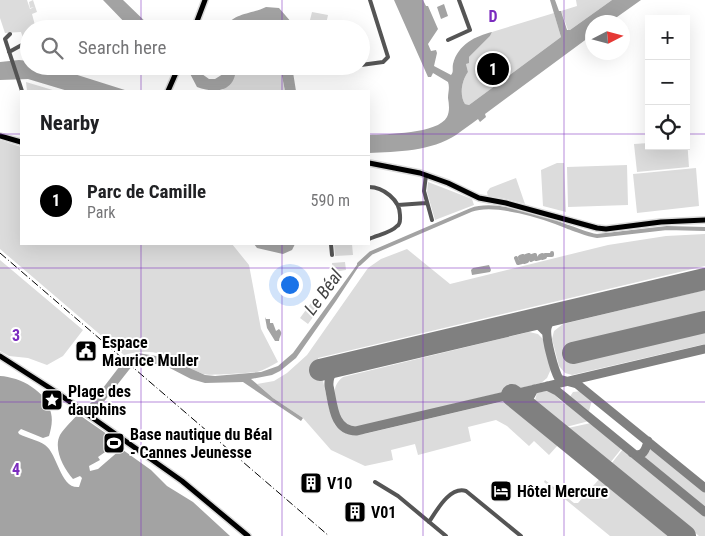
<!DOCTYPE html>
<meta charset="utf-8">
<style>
:root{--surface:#fff;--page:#f2f2f2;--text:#202124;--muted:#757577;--line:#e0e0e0;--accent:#000}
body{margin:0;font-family:"Roboto Condensed",sans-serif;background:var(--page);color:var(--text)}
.controls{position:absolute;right:15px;top:15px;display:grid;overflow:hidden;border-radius:0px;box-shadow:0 5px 20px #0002}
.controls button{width:45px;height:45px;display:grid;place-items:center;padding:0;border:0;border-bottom:1px solid var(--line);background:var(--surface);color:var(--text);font:25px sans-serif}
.compass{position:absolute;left:585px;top:15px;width:45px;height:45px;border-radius:50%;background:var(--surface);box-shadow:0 5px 20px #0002;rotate:84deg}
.you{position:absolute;left:289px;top:284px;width:18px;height:18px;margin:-12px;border:4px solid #fff;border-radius:50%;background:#1a73e8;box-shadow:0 0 0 8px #1a73e833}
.badge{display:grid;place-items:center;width:32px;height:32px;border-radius:50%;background:var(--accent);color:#fff;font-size:16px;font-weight:700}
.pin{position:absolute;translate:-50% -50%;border:2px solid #fff;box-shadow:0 1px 5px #0006}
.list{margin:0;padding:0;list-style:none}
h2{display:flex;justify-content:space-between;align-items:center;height:65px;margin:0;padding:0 20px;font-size:21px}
h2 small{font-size:16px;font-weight:400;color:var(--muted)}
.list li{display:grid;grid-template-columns:32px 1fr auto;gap:15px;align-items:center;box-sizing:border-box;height:90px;padding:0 20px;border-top:1px solid var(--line)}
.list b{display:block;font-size:19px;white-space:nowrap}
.list p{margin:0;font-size:16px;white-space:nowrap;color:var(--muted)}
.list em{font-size:16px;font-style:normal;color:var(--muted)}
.icon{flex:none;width:28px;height:28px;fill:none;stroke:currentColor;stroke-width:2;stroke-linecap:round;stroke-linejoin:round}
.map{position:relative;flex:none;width:705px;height:536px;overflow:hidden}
.search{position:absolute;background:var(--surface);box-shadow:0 5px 20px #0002;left:20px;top:20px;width:350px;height:55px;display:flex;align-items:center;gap:12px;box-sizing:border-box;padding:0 18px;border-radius:28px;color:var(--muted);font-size:19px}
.panel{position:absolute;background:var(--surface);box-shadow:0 5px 20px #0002;left:20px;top:90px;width:350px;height:155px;border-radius:0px}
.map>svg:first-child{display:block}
.green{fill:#dcdcdc}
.water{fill:#a3a3a3}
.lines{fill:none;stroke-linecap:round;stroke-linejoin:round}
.canal{stroke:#a3a3a3;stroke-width:4}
.taxiway{stroke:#808080;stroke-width:9}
.runway{stroke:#808080;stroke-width:22}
.major-casing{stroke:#dbdbdb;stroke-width:8}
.minor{stroke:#555;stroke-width:4}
.major{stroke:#000;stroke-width:5}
.rail{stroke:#000;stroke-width:1;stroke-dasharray:8 2.5 1 2.5;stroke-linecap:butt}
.grid{fill:none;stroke:#7b2cbf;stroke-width:1;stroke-opacity:0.55}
.labels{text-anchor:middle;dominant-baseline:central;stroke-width:4;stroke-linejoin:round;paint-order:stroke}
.poi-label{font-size:16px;font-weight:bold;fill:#000;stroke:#fff;text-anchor:start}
.water-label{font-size:18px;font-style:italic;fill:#444;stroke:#fff}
.grid-label{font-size:16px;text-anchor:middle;font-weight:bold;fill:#7b2cbf;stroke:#fff;stroke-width:4;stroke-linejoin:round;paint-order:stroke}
</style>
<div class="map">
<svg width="705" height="536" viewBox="0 0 705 536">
<rect width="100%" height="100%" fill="#fff"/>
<path class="green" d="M 0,0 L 27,0 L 30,9 L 34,7 L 30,8 L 29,2 L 33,0 L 37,12 L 32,14 L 36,29 L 29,29 L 29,40 L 24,41 L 21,32 L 5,33 L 0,18 Z
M 576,0 L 612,0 L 570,30 L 568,30 L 561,11 L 577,6 Z
M 312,12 L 328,15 L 326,24 L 310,20 Z
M 554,13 L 561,37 L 469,105 L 465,104 C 459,95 462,80 468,72 L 466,64 L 469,57 L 490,36 L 492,32 Z
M 236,66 L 280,66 L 285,91 L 221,91 C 229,85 236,77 236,66 Z
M 26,82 L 56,91 L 27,91 Z
M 687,139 L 689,167 L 637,172 L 634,144 L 649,143 L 649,146 L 686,146 Z
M 0,140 L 21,147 L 21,244 L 232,244 L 249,265 L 261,329 L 278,362 C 271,366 264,370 257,372 C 249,373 209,376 203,374 C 171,361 162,345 124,355 L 0,249 Z
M 557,163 L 564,163 L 566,212 L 543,206 L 541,170 Z
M 627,165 L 628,205 L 568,207 L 567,167 Z
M 696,168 L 699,206 L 637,213 L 633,174 Z
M 516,178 L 525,204 L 502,198 L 488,197 L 487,192 L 490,188 Z
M 428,182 L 472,199 L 474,205 L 435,220 L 427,192 Z
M 705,234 L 705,266 L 318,358 L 329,408 L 335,425 L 347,434 L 364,434 L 504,401 L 515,407 L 558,442 L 558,445 L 549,455 L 534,441 L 529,446 L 507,426 L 496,420 L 468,427 L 471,441 L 418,455 L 415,444 L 391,450 L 393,460 L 365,466 L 331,450 L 303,418 L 273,398 L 257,384 L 274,381 L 287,373 L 307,355 L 368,268 L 381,259 L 407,249 L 450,284 L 608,245 L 666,236 Z
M 334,244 L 352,244 L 353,255 L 335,256 Z
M 0,260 L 83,330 L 63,356 L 47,365 L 28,358 L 9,356 L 0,351 Z
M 345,262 L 346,270 L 333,272 L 332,263 Z
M 705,290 L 705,344 L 572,375 L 565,373 L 559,366 L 552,339 L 554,331 L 563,324 Z
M 311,303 L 319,309 L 308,324 L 300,318 Z
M 529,332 L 538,334 L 544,340 L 551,369 L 547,378 L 541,383 L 358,427 L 349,426 L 340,420 C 337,404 328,388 343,377 Z
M 550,390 L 564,404 L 569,404 L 589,421 L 566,427 L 537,404 L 535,400 L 537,393 Z
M 581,391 L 592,400 L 589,411 L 586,412 L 569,398 L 573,392 Z
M 591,423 L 622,448 L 610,463 L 568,428 Z
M 623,449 L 705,516 L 705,536 L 699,536 L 611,464 Z
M 650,450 L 654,450 L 705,492 L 705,509 L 646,461 L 645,457 Z
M 601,477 L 673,536 L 610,536 L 544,482 L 545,480 L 574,503 L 578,503 Z"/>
<path class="water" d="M 103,0 L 123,0 L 153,29 L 131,29 Z
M 394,0 L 423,0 L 426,6 L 428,6 L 438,29 L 428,44 L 431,51 L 436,50 L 437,53 L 434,66 L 451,75 C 454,71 452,69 453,64 C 458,44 476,36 492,32 L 490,36 L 469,57 L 469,63 L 466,64 L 468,72 C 462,80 459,95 465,104 L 469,105 L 561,37 L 550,0 L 555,0 L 559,11 L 561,11 L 567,30 L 570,30 L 612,0 L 641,0 L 610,22 L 592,22 L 592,35 L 485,114 L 486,117 L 480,122 L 478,119 C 471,124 463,130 456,135 C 432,151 396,152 369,153 L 369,135 C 386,134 438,134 447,117 C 450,111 449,104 448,98 C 448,92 450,88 448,82 L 433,73 L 431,77 L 428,77 Z
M 444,4 L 448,16 L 441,19 L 437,7 Z
M 266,7 L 279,8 L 292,23 L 292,29 L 225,29 C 231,13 252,14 266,7 Z
M 19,60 L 29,61 L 29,66 L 49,66 L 128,91 L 68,91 L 28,79 L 0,80 L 0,62 Z
M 186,66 L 201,66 L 202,74 L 209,79 L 215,79 L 223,74 L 225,66 L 236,66 C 236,92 216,94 197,87 Z
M 280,66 L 292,66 L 296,91 L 285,91 Z
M 254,244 L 295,244 L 292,250 L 283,254 L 257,248 Z
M 359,262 L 361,263 L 336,301 L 296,358 L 280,371 L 272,375 L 251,379 L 273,398 L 303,418 L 301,421 L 243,382 L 205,383 L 191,379 L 164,365 L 136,361 L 95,413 L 90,414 L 84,409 L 93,401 L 126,358 L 138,353 L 168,358 L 205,375 L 215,376 L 261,372 L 278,366 L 293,353 Z
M 489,265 L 491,270 L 490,272 L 472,275 L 471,270 L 473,268 Z
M 265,317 L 266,319 L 270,319 L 270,323 L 273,323 L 276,331 L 279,329 C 284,334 279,336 279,341 L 275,341 L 267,328 Z
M 0,376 C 20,377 47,391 51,413 C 53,421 51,429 49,436 L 43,438 L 21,429 L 18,432 L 19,434 C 27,438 38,440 45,445 C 58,454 60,489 79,487 L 82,478 L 80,476 L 73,479 C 64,469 53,449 60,435 C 65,427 73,420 78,414 L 114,439 L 111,443 L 113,444 L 108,450 L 98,457 L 100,460 L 89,466 L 90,471 L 98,469 L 120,450 L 123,450 L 151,470 L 167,486 L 193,502 L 230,536 L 0,536 Z"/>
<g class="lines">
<path class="canal" d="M 516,258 L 518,263 L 522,262 L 520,257 L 523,256 L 524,262 L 527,261 L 526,256 L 529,255 L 531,260 L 533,259 L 532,256 L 535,255 L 536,259 L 540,258 L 540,256 L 542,255 L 542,258 L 545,257 L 545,255 L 552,255 L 552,253
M 359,264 L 371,253 L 471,210 C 495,201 544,217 568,227 C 578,230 587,235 597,236 L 667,228 L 705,229"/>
<path class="taxiway" d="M 560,313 C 554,317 549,320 547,328 C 545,337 554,370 559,379 L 577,384 L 705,488
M 522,322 L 537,323 L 546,332
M 346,363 C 335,368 328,374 329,386 C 333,403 333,431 356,431 L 705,349
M 547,386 L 557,391 L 705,512
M 532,411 L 528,400 L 534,389
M 632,453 C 642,459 646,450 648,441"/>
<path class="runway" d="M 573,353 L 705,322
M 320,370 L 705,279
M 512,395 L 685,536"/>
<g class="major-casing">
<path id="major" d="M 194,29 L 205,0
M 168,91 L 179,66
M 0,136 L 21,142
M 369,163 L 420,173 L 448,183 L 479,198 L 506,203 L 597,228 L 606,229 L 661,222 L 705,220
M 0,356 L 56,392 L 182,481 L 248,536"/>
</g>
<path class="minor" d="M 10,34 L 5,39 L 22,91
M 448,40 L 470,30 L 459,0
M 9,52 L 29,41
M 361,65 L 383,62 L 388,57 L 370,0
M 346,69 L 358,66
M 426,175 L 424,191 L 432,220
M 369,187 C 383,187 400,200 400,215 C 400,219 401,224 397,226 C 391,233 377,235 369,239
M 398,205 L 426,203
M 331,244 L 332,255
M 375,482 L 398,496 L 446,536
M 429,522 C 437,510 450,486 466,491 L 521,536"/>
<use href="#major" class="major"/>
<path class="rail" d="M 0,253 L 329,536"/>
</g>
<path class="grid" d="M 141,0 L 141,29M 282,0 L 282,29M 423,0 L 423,536M 564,0 L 564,536M 141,66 L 141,91M 282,66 L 282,91M 0,134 L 21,134M 369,134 L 649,134M 686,134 L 705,134M 141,244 L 141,536M 282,244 L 282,536M 0,268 L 705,268M 0,402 L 705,402"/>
<defs>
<g id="civic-square" transform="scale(1.125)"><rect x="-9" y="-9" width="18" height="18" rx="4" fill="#000" stroke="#fff"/><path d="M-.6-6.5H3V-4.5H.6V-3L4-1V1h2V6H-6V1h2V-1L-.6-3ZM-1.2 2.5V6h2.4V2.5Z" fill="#fff"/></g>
<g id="sight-square" transform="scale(1.125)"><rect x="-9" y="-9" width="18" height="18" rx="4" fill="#000" stroke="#fff"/><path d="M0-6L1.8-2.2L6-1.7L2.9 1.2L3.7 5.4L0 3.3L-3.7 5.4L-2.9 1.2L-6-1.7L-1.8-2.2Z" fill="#fff"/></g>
<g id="stadium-square" transform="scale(1.125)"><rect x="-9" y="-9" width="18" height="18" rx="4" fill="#000" stroke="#fff"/><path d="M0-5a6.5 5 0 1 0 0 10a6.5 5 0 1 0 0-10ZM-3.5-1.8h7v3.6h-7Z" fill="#fff"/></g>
<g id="building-square" transform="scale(1.125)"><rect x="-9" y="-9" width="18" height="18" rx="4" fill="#000" stroke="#fff"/><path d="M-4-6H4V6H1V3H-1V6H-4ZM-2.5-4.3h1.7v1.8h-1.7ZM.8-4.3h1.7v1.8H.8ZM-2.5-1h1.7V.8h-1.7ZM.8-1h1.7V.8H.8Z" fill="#fff"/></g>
<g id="hotel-square" transform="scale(1.125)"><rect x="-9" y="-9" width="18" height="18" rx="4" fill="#000" stroke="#fff"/><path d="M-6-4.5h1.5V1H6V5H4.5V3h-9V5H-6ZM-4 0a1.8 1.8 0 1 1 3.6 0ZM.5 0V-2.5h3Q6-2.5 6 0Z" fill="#fff"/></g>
</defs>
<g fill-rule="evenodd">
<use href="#civic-square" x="86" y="351"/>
<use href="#sight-square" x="52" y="400"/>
<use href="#stadium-square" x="114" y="443"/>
<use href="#building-square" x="311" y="483"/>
<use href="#hotel-square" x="501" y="491"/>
<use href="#building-square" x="355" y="512"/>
</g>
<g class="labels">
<g class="poi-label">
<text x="102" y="342">Espace<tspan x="102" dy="18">Maurice Muller</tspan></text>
<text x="68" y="391">Plage des<tspan x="68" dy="18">dauphins</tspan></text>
<text x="130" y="434">Base nautique du Béal<tspan x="130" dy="18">- Cannes Jeunesse</tspan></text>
<text x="327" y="483">V10</text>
<text x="517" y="491">Hôtel Mercure</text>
<text x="371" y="512">V01</text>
</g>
<g class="water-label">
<text transform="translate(323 292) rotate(-54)">Le Béal</text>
</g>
</g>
<g class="grid-label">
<text x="493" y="22">D</text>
<text x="16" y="341">3</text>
<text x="16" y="475">4</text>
</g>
</svg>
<div class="controls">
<button>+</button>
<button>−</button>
<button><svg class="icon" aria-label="locate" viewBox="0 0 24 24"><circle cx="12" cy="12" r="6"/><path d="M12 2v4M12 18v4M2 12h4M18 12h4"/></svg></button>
</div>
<svg class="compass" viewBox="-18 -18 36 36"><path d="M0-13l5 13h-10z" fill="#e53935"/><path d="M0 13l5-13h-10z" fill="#757577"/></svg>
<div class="you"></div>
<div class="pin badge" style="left:493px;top:69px">1</div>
<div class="search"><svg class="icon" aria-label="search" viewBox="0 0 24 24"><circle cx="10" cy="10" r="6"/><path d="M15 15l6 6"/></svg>Search here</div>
<section class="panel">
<h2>Nearby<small></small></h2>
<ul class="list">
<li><span class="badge">1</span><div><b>Parc de Camille</b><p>Park</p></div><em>590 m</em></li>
</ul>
</section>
</div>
